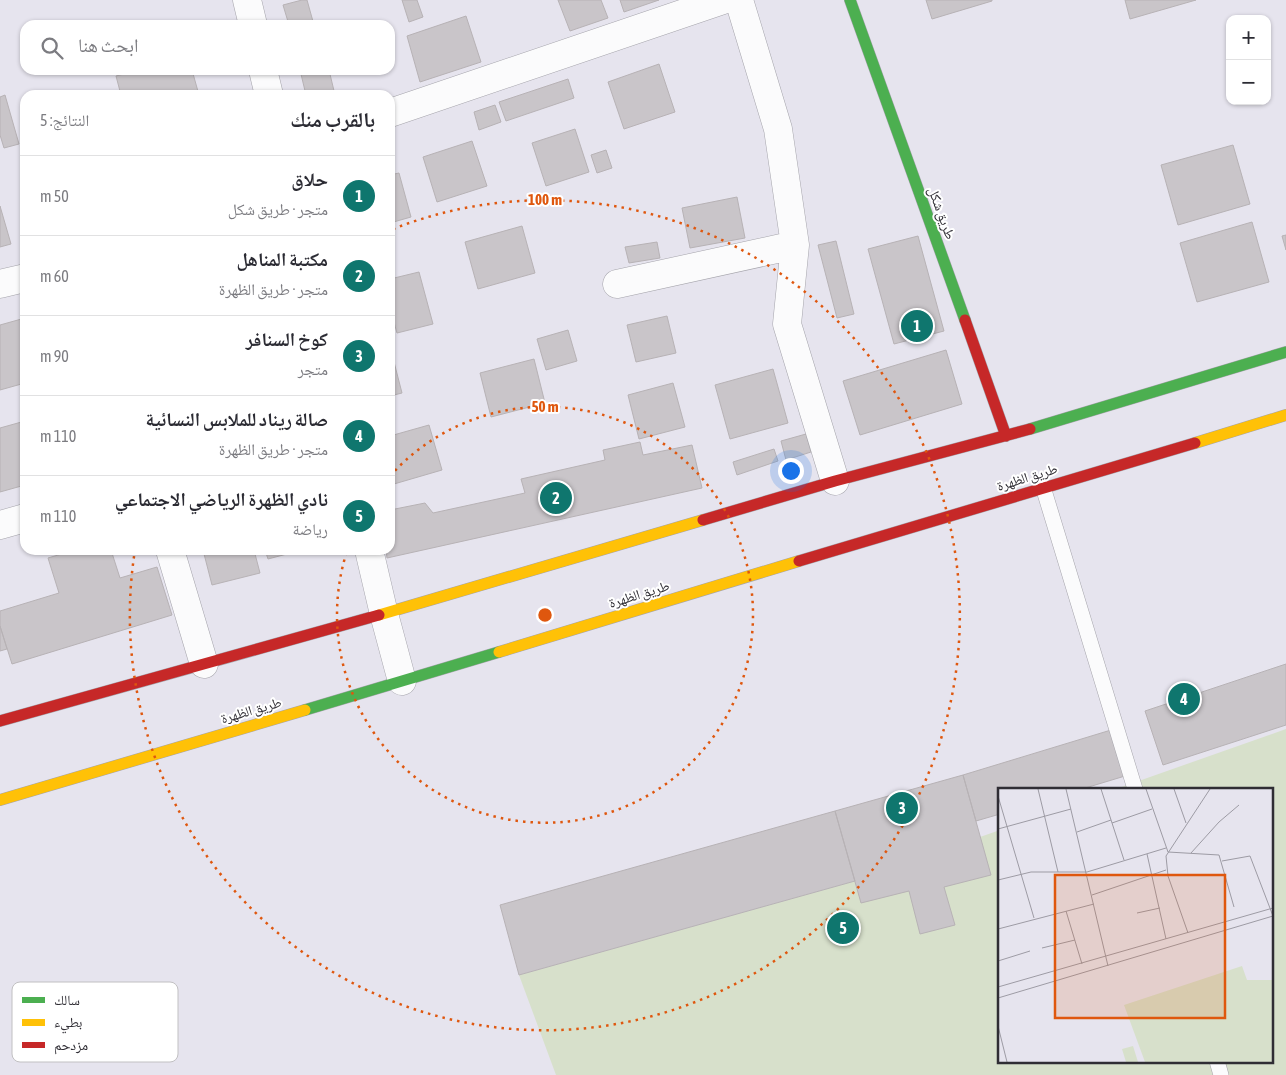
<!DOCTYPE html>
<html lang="ar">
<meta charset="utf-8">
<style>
:root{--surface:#fff;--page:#f2f2f3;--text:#2b2b33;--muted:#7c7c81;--line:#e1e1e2;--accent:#0f766e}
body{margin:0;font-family:"Asap Condensed","Noto Naskh Arabic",sans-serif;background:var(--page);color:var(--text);direction:rtl}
.controls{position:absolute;right:15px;top:15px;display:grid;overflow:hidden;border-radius:10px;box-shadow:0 1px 4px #0004}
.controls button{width:45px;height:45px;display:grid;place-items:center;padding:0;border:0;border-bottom:1px solid var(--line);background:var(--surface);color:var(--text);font:25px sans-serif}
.you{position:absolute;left:790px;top:470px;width:18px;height:18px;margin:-12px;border:4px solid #fff;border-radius:50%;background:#1a73e8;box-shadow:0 0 0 8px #1a73e833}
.badge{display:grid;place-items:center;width:32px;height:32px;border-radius:50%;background:var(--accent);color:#fff;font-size:16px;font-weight:700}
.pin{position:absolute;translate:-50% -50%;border:2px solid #fff;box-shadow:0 1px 5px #0006}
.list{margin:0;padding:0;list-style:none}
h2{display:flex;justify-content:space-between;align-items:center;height:65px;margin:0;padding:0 20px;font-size:21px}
h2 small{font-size:16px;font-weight:400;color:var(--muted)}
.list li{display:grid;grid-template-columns:32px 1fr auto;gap:15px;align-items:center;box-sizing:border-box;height:80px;padding:0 20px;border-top:1px solid var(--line)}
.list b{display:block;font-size:19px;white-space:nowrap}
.list p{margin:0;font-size:16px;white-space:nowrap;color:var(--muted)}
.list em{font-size:16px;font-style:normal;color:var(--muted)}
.icon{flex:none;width:28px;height:28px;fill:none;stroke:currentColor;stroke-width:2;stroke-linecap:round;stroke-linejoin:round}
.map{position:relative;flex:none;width:1286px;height:1075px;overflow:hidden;direction:ltr}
.search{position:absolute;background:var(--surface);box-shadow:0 1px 4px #0004;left:20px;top:20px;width:375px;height:55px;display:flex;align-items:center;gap:12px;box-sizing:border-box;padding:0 18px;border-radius:15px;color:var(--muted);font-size:19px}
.panel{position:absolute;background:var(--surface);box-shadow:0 1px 4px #0004;left:20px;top:90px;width:375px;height:465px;border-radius:15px;direction:rtl}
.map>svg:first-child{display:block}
.green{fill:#d7e0cb}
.building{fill:#c9c5c9;stroke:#b7b2b5}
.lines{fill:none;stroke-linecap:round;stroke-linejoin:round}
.lane-casing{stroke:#a5a4ab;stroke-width:16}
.street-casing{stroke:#a5a4ab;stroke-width:29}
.fast-casing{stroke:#a5a4ab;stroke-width:12}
.slow-casing{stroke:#a5a4ab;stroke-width:12}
.jam-casing{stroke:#a5a4ab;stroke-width:12}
.lane{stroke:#fbfbfc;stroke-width:15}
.street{stroke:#fbfbfc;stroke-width:28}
.fast{stroke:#4caf50;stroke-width:11}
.slow{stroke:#ffc107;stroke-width:11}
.jam{stroke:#c62828;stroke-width:11}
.ring{fill:none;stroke:#df570e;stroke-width:2.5;stroke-dasharray:2.5 5}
.labels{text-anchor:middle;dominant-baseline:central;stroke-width:4;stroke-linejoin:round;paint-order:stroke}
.street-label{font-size:14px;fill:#2f2d34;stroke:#fff}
.inset-road{fill:none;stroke:#9d9ba4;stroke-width:1}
.view{fill:#df570e;fill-opacity:0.15;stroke:#df570e;stroke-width:2.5}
.inset-edge{fill:none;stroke:#2f2d34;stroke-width:2.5}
.key{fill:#fff;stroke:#c1c0c2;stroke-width:1}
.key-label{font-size:14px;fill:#2f2d34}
.centre{fill:#df570e;stroke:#fff;stroke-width:2.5}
.ring-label{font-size:15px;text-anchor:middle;font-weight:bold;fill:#df570e;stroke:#fff;stroke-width:4;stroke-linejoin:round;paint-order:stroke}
</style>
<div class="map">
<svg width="1286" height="1075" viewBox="0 0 1286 1075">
<rect width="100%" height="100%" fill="#e6e4ee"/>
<path class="green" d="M 1286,729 L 1286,1075 L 556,1075 L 519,975 L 855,881 L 1000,830 L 1000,1061 L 1272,1061 L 1272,789 L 1116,789 Z"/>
<path class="building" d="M 302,0 L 307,0 L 314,25 L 289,25 L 283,5 Z
M 402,0 L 417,0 L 423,17 L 409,22 Z
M 558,0 L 601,0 L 608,18 L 570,31 Z
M 620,0 L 659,0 L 624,12 Z
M 926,0 L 992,0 L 992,1 L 932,19 Z
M 1125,0 L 1196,0 L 1130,19 Z
M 466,16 L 481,62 L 420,82 L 407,36 Z
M 659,64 L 675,112 L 624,129 L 608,82 Z
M 140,70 L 192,70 L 199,95 L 121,95 L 116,76 Z
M 300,70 L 329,70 L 335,95 L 306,95 Z
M 568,79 L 574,98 L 506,121 L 499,102 Z
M 5,95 L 19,144 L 4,148 L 0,135 L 0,97 Z
M 495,105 L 501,122 L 479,130 L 474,112 Z
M 575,129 L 589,172 L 546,186 L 532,143 Z
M 472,141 L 487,186 L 437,202 L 423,157 Z
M 1233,145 L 1250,204 L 1178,225 L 1161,165 Z
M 606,150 L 612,168 L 597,173 L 591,155 Z
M 399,173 L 411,217 L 390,223 L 390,175 Z
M 737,197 L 745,238 L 690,248 L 682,208 Z
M 0,206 L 11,244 L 0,247 Z
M 1252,222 L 1269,282 L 1197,302 L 1180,243 Z
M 522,226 L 535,273 L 478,289 L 465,242 Z
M 1286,235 L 1286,250 L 1282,236 Z
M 918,236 L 944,331 L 894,344 L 868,249 Z
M 836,241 L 854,314 L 837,318 L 818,245 Z
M 657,242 L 660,258 L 629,263 L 625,247 Z
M 419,272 L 433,324 L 397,333 L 390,308 L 390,279 Z
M 667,316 L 676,353 L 636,362 L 627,325 Z
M 25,318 L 25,383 L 0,390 L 0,325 Z
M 568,330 L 577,361 L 546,370 L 537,339 Z
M 946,350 L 962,404 L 860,435 L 843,381 Z
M 534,359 L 545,403 L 491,417 L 480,373 Z
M 394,362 L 402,393 L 390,396 L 390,363 Z
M 773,369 L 788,423 L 730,439 L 715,385 Z
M 673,383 L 685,427 L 639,439 L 628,395 Z
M 25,421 L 25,485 L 0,492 L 0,428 Z
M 429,425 L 442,470 L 394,484 L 390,471 L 390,436 Z
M 806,434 L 811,452 L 786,460 L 781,441 Z
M 640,442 L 643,455 L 692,445 L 702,488 L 387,558 L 386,550 L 390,550 L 390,510 L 425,503 L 433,513 L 525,493 L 521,479 L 605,460 L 603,450 Z
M 774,449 L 778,461 L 737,475 L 733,462 Z
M 75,550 L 111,550 L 120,578 L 157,567 L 172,615 L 12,664 L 0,626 L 0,611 L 59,593 L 48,558 Z
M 203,550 L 254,550 L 260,573 L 212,585 Z
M 265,550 L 302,550 L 268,559 Z
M 0,626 L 7,649 L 0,651 Z
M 1286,664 L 1286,725 L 1163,765 L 1145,711 Z
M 1111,730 L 1125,776 L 1082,789 L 1000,789 L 1000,814 L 976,821 L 963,775 Z
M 963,775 L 991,875 L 944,887 L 955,925 L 920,934 L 909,891 L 861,903 L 835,811 Z
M 835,811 L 855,881 L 519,975 L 500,905 Z"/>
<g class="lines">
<g class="lane-casing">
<path id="lane" d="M 1043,487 L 1135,789
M 1217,1061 L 1221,1075"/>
</g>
<g class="street-casing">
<path id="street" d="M 247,0 L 253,25
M 739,0 L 778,129 L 795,245 L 787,324 L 835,481
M 263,70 L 269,95
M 390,113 L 723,0
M 0,284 L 25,278
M 617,284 L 795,245
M 0,525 L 25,518
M 170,550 L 204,664
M 369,550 L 384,614 L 402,681"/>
</g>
<g class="fast-casing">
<path id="fast" d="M 850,0 L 965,320
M 1030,429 L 1286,352
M 305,710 L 499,652"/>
</g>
<g class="slow-casing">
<path id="slow" d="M 1195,443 L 1286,415
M 379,615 L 703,520
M 499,652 L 799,561
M 0,800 L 305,710"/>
</g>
<g class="jam-casing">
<path id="jam" d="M 965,320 L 1006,436
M 703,520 L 835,481 L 1030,429
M 799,561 L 1195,443
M 0,721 L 379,615"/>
</g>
<use href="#lane" class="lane"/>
<use href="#street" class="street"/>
<use href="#fast" class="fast"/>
<use href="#slow" class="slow"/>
<use href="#jam" class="jam"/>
</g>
<g class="ring">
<path d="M390 476A208 208 0 1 1 347 551"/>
<path d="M393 229A415 415 0 1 1 135 550"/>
</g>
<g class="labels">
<g class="street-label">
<text transform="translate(942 213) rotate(70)">طريق شكل</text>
<text transform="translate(1027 477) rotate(-17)">طريق الظهرة</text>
<text transform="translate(639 594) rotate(-17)">طريق الظهرة</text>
<text transform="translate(251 710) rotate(-16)">طريق الظهرة</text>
</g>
</g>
<g transform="translate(998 788)">
<rect width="275" height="275" fill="#e6e4ee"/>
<path d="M 244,178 L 249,192 L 275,192 L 275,274 L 147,274 L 126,217 ZM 135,258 L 140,274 L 128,274 L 124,261 Z" fill="#d7e0cb"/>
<path class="inset-road" d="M 40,1 L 60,84M 68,1 L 110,178M 103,1 L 126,72M 148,1 L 170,64 L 221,67 L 236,119M 176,1 L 188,35M 0,8 L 36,130M 114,35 L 154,21M 0,41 L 73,21M 79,44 L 113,32M 193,65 L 221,34 L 241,17M 149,66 L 168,151M 224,73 L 252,68 L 275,128M 0,92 L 33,84 L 89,84 L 168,60M 94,107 L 168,82M 68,123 L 84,176M 139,125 L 162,120M 0,141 L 96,116M 190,145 L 170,88 L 168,68 L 212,1M 44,160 L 77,152M 0,173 L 32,163M 0,199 L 275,120M 0,210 L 275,128M 0,238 L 9,274"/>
<path class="view" d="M 57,87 L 227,87 L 227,230 L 57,230 Z"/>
<rect width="275" height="275" class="inset-edge"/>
</g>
<rect x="12" y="982" width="166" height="80" rx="8" class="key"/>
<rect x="22" y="997" width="23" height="6" fill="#4caf50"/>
<rect x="22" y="1019" width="23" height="7" fill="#ffc107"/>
<rect x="22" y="1042" width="23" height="6" fill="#c62828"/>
<g class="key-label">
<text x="54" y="1005">سالك</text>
<text x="54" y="1027">بطيء</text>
<text x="54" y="1050">مزدحم</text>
</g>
<circle cx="545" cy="615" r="8" class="centre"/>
<g class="ring-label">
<text x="545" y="205">100 m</text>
<text x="545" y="412">50 m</text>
</g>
</svg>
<div class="controls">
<button>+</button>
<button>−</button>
</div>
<div class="you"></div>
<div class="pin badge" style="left:917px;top:326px">1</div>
<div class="pin badge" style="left:556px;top:498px">2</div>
<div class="pin badge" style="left:902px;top:808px">3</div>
<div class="pin badge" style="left:1184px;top:699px">4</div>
<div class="pin badge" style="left:843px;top:928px">5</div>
<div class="search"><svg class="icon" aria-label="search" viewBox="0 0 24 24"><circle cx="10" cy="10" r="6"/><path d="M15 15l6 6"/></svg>ابحث هنا</div>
<section class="panel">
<h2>بالقرب منك<small>النتائج: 5</small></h2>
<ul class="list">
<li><span class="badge">1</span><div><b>حلاق</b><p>متجر · طريق شكل</p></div><em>50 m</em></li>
<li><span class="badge">2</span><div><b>مكتبة المناهل</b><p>متجر · طريق الظهرة</p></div><em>60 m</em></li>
<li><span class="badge">3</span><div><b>كوخ السنافر</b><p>متجر</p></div><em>90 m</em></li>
<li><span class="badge">4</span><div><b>صالة ريناد للملابس النسائية</b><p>متجر · طريق الظهرة</p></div><em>110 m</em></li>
<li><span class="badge">5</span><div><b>نادي الظهرة الرياضي الاجتماعي</b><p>رياضة</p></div><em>110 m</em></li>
</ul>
</section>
</div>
